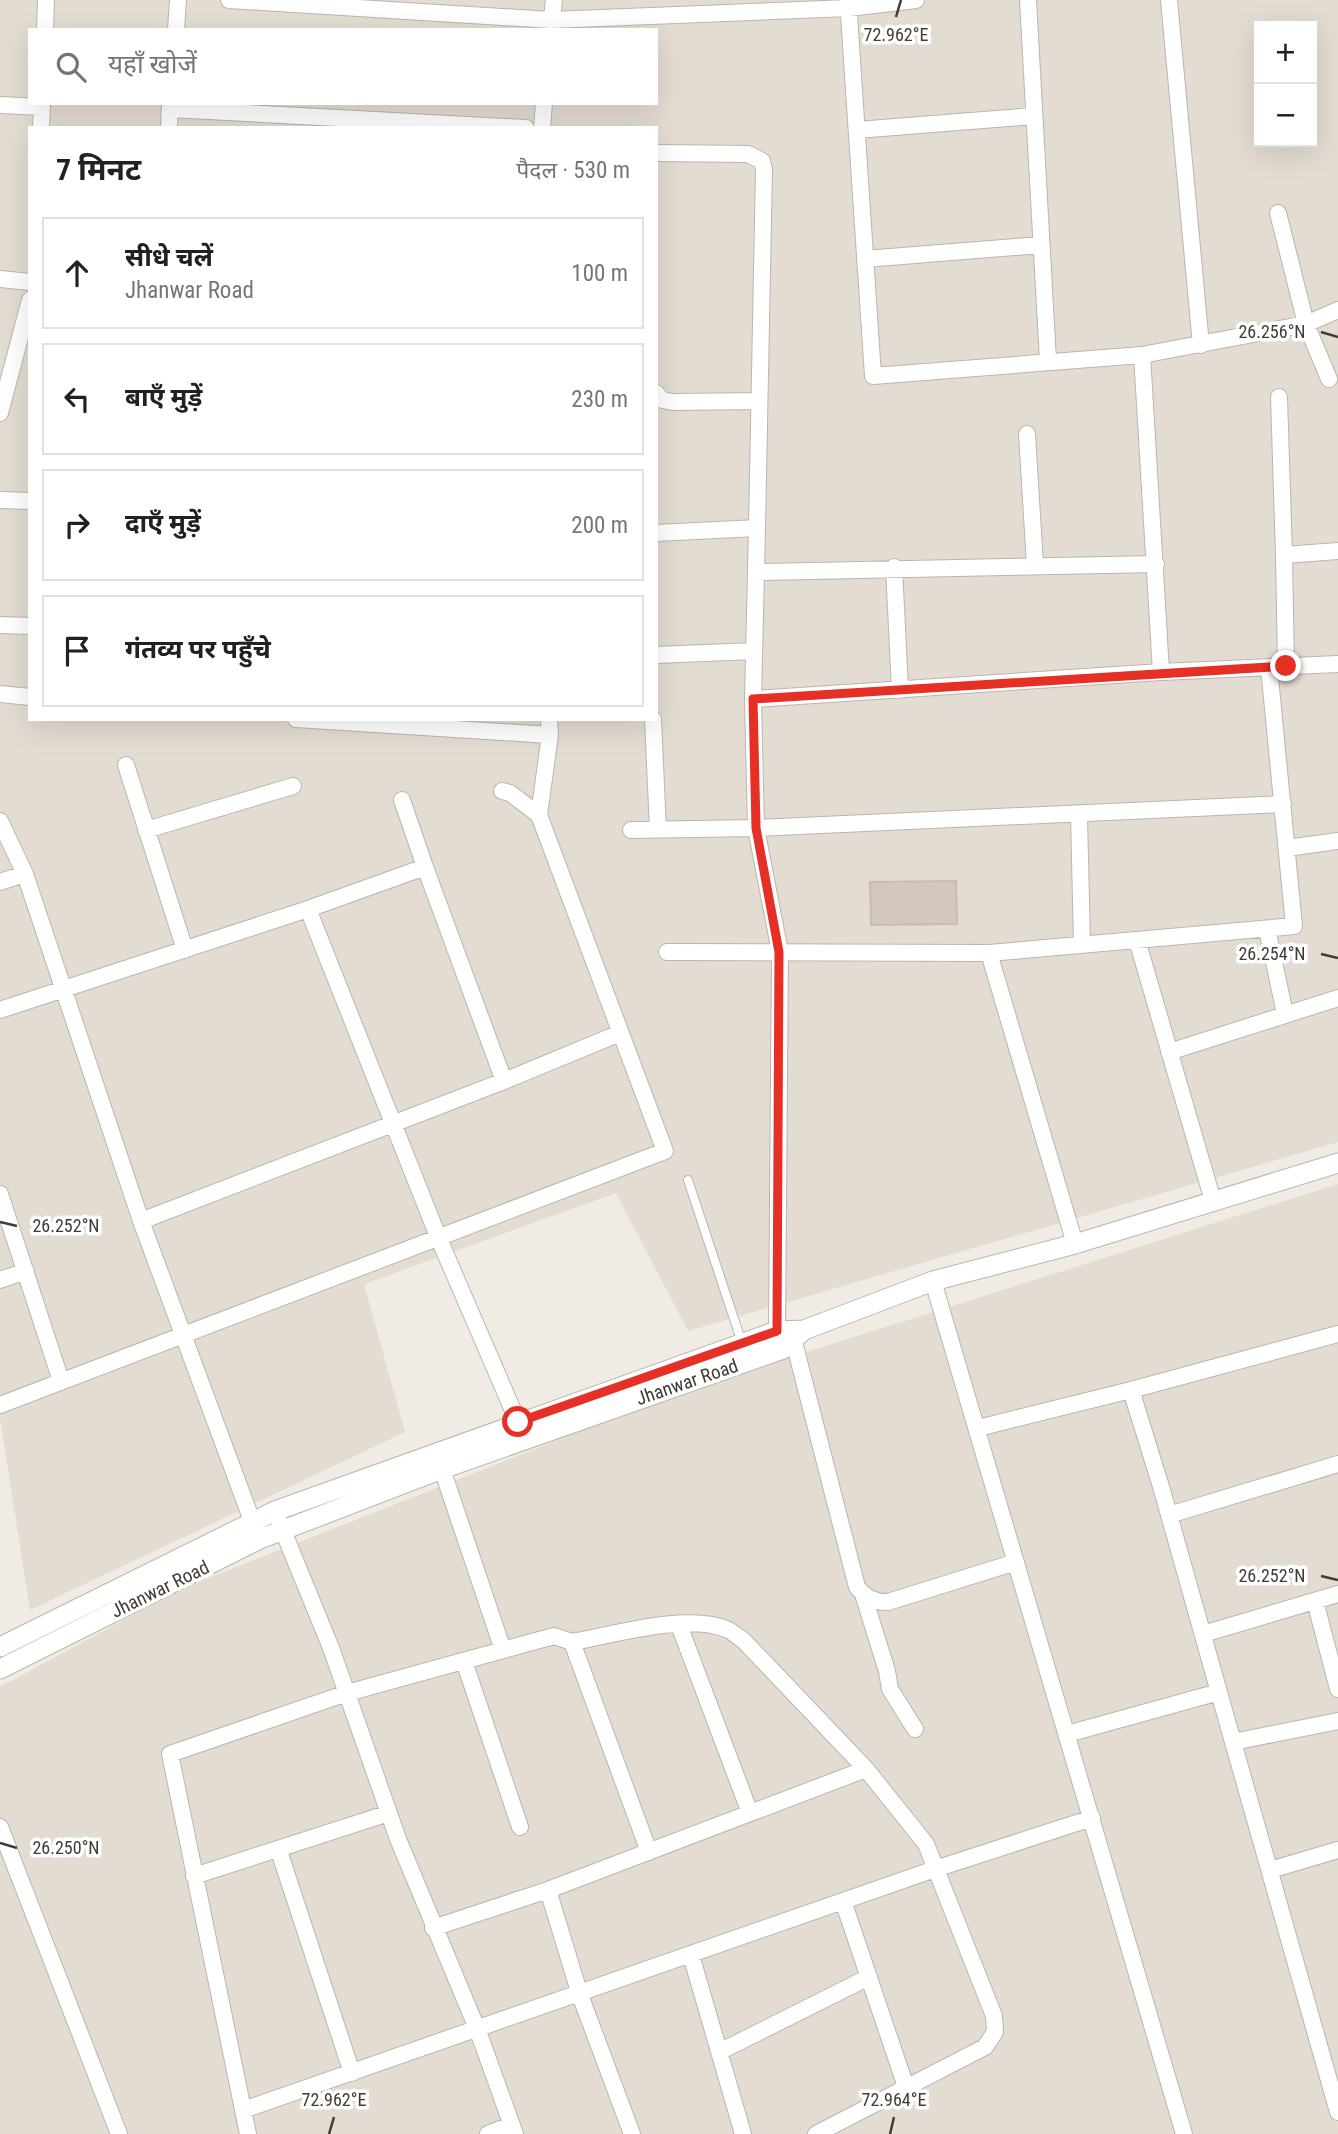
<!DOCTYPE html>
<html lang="hi">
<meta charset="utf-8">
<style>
:root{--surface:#fff;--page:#f6f6f6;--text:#202124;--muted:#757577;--line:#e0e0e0}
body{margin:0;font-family:"Roboto Condensed","Noto Sans Devanagari",sans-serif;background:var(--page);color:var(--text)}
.controls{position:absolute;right:21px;top:21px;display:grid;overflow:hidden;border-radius:0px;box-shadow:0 7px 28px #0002}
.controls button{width:63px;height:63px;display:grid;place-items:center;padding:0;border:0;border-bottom:2px solid var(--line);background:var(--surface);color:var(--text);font:35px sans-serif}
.stop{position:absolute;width:21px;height:21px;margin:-16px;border:5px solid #e62f25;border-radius:50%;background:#fff}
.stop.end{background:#e62f25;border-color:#fff;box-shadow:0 2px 7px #0008}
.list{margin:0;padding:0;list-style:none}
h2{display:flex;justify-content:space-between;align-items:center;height:91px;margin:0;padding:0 28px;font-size:30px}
h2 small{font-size:23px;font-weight:400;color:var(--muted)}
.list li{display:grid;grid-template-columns:46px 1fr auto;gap:21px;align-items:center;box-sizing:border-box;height:112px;margin:0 14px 14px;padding:0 14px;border:2px solid var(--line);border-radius:0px}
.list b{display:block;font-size:26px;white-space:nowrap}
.list p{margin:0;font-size:23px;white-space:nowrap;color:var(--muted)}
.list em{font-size:23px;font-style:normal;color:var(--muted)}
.icon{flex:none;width:38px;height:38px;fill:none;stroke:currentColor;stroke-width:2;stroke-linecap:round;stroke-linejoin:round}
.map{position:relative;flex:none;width:1338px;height:2134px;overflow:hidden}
.search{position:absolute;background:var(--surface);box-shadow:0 7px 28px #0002;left:28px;top:28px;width:630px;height:77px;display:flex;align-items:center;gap:18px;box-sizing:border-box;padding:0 24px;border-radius:0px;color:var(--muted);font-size:26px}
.panel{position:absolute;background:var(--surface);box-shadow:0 7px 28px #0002;left:28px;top:126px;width:630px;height:595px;border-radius:0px}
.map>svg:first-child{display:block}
.residential{fill:#e3dcd2;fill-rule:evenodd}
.building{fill:#d3c8bd;stroke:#cabdae;stroke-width:2}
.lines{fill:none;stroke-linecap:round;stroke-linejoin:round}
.service-casing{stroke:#bdb5aa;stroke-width:10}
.minor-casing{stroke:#bdb5aa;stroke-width:18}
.tertiary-casing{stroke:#bdb5aa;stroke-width:21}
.service{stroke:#fff;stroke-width:8}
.minor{stroke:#fff;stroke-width:16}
.tertiary{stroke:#fff;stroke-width:19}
.route{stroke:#e62f25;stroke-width:9}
.ticks{fill:none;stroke:#413b34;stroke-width:2.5}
.labels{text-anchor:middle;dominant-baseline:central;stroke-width:7;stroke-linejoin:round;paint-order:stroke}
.street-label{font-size:19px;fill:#413b34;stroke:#fff}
.ticks-label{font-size:18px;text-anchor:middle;fill:#413b34;stroke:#fff;stroke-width:7;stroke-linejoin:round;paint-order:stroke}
</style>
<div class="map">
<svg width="1338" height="2134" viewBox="0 0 1338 2134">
<rect width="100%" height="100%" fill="#f0ebe4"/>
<path class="residential" d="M 0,0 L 1338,0 L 1338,1142 L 688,1331 L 616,1193 L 364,1284 L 405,1432 L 30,1610 L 0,1418 ZM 1259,26 L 1312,26 L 1312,142 L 1259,142 ZM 30,30 L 656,30 L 656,103 L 30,103 ZM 30,128 L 656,128 L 656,719 L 30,719 Z
M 1338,1184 L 1338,2134 L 0,2134 L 0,1687 L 183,1588 L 680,1392 Z"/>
<path class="building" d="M 956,881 L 957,924 L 871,925 L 870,882 Z"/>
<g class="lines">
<g class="service-casing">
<path id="service" d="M 688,1180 L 742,1343"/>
</g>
<g class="minor-casing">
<path id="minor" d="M 229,0 L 551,20 L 849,8 L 916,0
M 848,0 L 873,376 L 1142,355 L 1306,324 L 1338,310
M 1028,0 L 1048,361
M 1169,0 L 1201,345
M 551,27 L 554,0
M 45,30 L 46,0
M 176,30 L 178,0
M 0,105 L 42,107
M 170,109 L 526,128
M 41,128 L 42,103
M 169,128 L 170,103
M 542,128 L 544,103
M 857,130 L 1033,116
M 656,153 L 748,154 L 762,161 L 764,169 L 757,528 L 656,533
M 1278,213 L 1306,324 L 1329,379
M 865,259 L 1040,245
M 0,279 L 30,282
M 656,393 L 662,400 L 673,402 L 759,401
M 1279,397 L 1284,555
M 0,413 L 30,300
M 1027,434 L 1035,565
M 0,500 L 30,501
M 757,528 L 753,699 L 1161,672 L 1142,355
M 894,567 L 900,690
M 757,572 L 1156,564
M 0,625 L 30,626
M 656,655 L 754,651
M 1286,666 L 1284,555 L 1338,551
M 1161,672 L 1338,664
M 0,694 L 30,697
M 753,699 L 756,828 L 780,952 L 777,1331
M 296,719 L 550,735
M 653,719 L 658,830
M 126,765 L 185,950
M 502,791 L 510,793 L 539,815 L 550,735 L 549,719
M 402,800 L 425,867
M 1079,815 L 1082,945
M 0,821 L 25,874 L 0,882
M 146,830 L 293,786
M 631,830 L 756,828 L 1283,804
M 1287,848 L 1338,841
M 25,874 L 141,1221 L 252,1521
M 1267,929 L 1285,1014
M 1137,940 L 1213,1201
M 667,952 L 989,953 L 1294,926 L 1269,667
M 989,953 L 1075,1244
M 0,1010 L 308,909 L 439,1239 L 518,1422
M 1169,1052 L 1338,998
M 504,1081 L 620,1033
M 0,1194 L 61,1381
M 141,1221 L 504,1081 L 425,867 L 308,909
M 0,1280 L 26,1271
M 933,1281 L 1184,2134
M 794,1342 L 857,1587 C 866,1598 874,1602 888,1602 L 1016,1562
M 1131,1390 L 1338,1334
M 0,1405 L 665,1151 L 539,815
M 978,1428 L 1131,1390 L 1162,1490 L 1233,1742 L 1338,1721
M 442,1469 L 503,1650
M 275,1511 L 331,1648 L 398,1839 L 478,2031 L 515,2134
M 1169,1515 L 1338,1464
M 863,1594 L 887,1671 L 890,1689 L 915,1729
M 1315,1601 L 1338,1689
M 679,1625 L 750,1813
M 1203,1634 L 1338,1594
M 572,1642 C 613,1635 686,1613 726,1629 C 732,1631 738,1637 744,1641 L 866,1769 L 926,1844 L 994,2016 L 995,2032 L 985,2047 L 816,2134
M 464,1661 L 520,1827
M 1067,1734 L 1219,1692
M 1233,1742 L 1338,2112
M 0,1827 L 119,2134
M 279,1851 L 352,2073
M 1270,1870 L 1338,1850
M 194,1876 L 389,1813
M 843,1901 L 906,2087
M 433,1928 L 548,1890
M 691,1955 L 743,2134
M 719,2052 L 869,1977
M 243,2110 L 935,1869 L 1092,1818
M 248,2134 L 170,1754 L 347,1693 L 554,1636 L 572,1642 L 649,1852
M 488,2134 L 511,2125
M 632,2134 L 580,1995 L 548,1890 L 866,1769"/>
</g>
<g class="tertiary-casing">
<path id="tertiary" d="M 0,1647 L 275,1511 L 777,1331 L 804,1330 L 933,1281 L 1075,1244 L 1338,1163
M 0,1669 L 260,1539 L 442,1469 L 783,1349 L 804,1330"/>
</g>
<use href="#service" class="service"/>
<use href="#minor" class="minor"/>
<use href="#tertiary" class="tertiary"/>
</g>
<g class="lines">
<path class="route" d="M 518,1422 L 777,1331 L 779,952 L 756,828 L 753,699 L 1286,666"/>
</g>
<path class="ticks" d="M 896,17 L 901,0M 1321,332 L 1338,337M 1321,954 L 1338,958M 0,1222 L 17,1226M 1321,1576 L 1338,1580M 0,1843 L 17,1848M 329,2134 L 334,2117M 890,2134 L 894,2117"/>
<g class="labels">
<g class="street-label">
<text transform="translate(687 1382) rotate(-19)">Jhanwar Road</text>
<text transform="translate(160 1589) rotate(-26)">Jhanwar Road</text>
</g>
</g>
<g class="ticks-label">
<text x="896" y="41">72.962°E</text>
<text x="1272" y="338">26.256°N</text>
<text x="1272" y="960">26.254°N</text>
<text x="66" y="1232">26.252°N</text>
<text x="1272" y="1582">26.252°N</text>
<text x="66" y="1854">26.250°N</text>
<text x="334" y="2106">72.962°E</text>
<text x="894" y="2106">72.964°E</text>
</g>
</svg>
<div class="controls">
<button>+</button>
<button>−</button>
</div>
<div class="stop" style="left:518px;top:1422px"></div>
<div class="stop end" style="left:1286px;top:666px"></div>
<div class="search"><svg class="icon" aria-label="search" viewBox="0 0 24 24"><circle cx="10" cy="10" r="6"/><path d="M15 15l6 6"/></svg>यहाँ खोजें</div>
<section class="panel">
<h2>7 मिनट<small>पैदल · 530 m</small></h2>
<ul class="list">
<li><svg class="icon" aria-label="ahead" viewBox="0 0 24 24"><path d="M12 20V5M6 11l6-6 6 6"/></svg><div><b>सीधे चलें</b><p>Jhanwar Road</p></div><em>100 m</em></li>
<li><svg class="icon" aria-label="left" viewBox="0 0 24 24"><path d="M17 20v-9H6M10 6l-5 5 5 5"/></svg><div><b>बाएँ मुड़ें</b></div><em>230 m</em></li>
<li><svg class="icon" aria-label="right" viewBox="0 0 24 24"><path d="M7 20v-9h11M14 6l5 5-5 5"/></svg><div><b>दाएँ मुड़ें</b></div><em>200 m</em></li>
<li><svg class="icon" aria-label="arrive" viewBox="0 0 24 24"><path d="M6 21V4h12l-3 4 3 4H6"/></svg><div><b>गंतव्य पर पहुँचे</b></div></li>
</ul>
</section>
</div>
